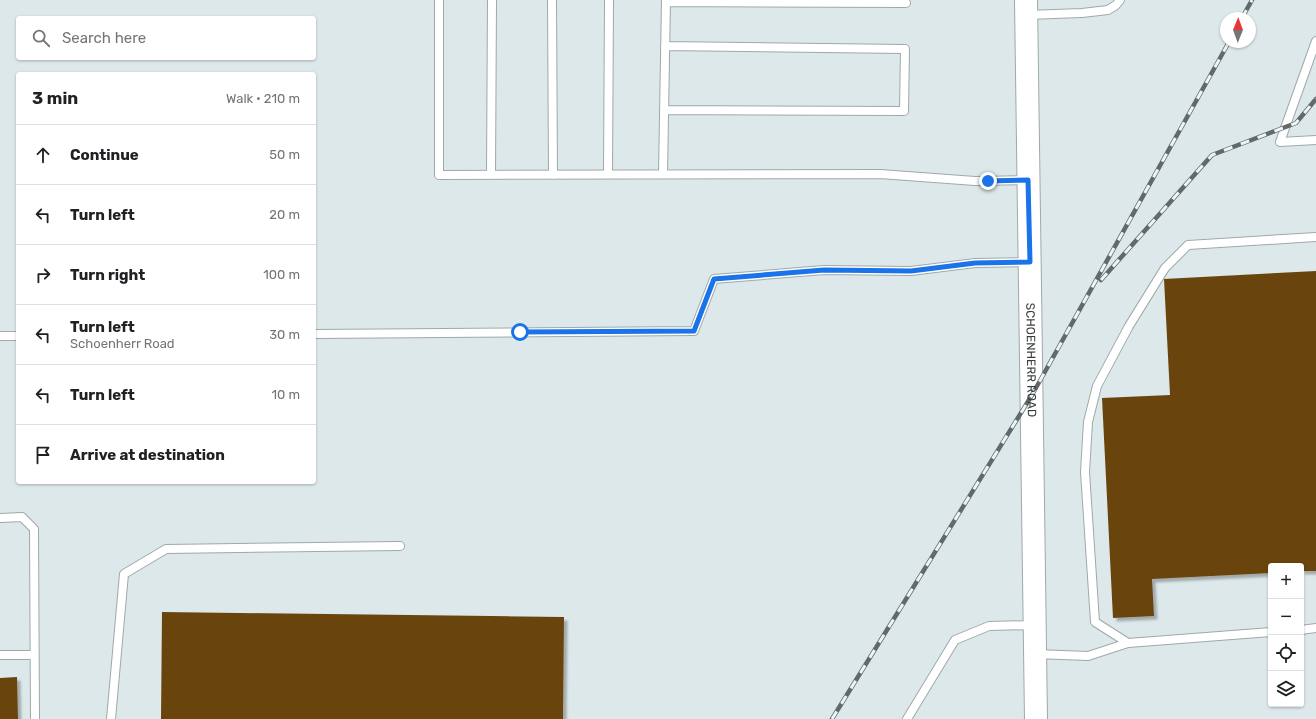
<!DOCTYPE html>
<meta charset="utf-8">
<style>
:root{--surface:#fff;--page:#f6f6f6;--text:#202124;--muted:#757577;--line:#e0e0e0}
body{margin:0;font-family:Rubik,sans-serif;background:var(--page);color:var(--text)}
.controls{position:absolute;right:12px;bottom:12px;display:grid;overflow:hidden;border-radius:4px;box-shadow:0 1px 3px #0004}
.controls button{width:36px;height:36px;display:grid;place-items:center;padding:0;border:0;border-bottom:1px solid var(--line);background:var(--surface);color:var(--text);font:20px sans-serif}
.compass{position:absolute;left:1220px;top:12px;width:36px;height:36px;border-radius:50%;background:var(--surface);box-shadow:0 1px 3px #0004;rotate:1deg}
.stop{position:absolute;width:12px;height:12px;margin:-9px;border:3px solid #1a73e8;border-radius:50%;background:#fff}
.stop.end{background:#1a73e8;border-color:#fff;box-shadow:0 1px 4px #0008}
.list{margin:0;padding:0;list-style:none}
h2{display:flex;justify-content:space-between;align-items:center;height:52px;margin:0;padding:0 16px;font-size:17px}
h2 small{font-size:13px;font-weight:400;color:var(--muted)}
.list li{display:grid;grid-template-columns:26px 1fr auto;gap:12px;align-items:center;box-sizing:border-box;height:60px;padding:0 16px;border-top:1px solid var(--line)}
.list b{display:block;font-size:15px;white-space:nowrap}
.list p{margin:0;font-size:13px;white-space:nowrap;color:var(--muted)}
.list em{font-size:13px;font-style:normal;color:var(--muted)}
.icon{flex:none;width:22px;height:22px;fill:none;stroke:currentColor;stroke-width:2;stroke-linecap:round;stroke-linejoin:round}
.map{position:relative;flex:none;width:1316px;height:719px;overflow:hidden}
.search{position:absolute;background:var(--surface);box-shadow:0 1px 3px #0004;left:16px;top:16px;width:300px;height:44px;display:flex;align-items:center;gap:10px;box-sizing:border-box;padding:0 14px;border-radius:4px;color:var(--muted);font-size:15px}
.panel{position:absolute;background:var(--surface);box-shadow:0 1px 3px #0004;left:16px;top:72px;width:300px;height:412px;border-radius:4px}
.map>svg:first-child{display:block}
.building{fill:#69450f;filter:url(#shadow)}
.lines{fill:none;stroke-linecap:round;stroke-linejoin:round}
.service-casing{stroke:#9fa9aa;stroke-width:10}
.secondary-casing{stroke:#9fa9aa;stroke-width:24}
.service{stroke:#fff;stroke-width:8}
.secondary{stroke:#fff;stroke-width:22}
.rail-casing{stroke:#626969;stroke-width:4.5}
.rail{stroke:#eaf5f7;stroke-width:3;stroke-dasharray:9;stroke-linecap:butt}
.route{stroke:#1a73e8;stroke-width:5}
.labels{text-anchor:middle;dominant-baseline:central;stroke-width:4;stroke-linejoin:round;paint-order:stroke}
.street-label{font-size:12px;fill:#373c3c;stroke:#eaf5f7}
</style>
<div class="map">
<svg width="1316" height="719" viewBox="0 0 1316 719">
<defs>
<filter id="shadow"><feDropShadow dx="3.5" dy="3.5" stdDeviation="1" flood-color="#0004"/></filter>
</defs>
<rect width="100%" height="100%" fill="#dde8ea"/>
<path class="building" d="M 1316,271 L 1316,571 L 1301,571 L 1301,566 L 1271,566 L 1271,573 L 1152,579 L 1154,616 L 1113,618 L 1102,398 L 1170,395 L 1164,279 Z
M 162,612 L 564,617 L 563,719 L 161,719 Z
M 17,677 L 18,719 L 0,719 L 0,678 Z"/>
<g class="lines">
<g class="service-casing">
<path id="service" d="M 439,0 L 439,175 L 880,174 L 975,181 L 1027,180
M 552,0 L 553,175
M 666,2 L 906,3
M 1027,15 L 1082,13 L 1108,10 L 1116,5 L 1120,0
M 1316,41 L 1280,142 L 1316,140
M 664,110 L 904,111 L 905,49 L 665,46
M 608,174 L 609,0
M 663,174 L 666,0
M 491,175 L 492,0
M 314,334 L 694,331 L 714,279 L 824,270 L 911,271 L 975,263 L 1029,262
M 0,336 L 18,336
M 0,518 L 22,517 L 34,529 L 35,719
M 1301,630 L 1316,628
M 1271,632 L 1128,643 L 1095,622 L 1085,472 L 1088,422 L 1097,386 L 1129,326 L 1165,268 L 1188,245 L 1316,237
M 1035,654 L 1088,656 L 1128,643
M 0,655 L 34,655
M 111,719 L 124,574 L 166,549 L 400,546
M 907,719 L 955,640 L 989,626 L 1034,625"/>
</g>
<g class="secondary-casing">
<g id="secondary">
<path id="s1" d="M 1026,0 L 1036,719"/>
</g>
</g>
<use href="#service" class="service"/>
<use href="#secondary" class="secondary"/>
<g class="rail-casing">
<path id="rail" d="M 1242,18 L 1252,0
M 1101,280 L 1212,155 L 1296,123 L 1316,99
M 832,719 L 1032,395 L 1229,42"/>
</g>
<use href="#rail" class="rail"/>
</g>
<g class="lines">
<path class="route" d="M 520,332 L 694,331 L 714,279 L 824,270 L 911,271 L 975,263 L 1030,262 L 1028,180 L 988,181"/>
</g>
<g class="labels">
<g class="street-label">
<text stroke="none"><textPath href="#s1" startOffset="360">SCHOENHERR ROAD</textPath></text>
</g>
</g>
</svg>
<div class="controls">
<button>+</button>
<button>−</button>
<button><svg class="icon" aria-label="locate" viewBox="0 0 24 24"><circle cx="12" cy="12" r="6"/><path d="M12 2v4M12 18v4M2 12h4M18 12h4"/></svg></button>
<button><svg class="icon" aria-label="layers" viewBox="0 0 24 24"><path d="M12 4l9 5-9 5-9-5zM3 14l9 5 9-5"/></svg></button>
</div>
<svg class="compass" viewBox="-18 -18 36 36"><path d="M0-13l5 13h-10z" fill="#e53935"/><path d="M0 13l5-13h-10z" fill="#757577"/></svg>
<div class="stop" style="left:520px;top:332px"></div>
<div class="stop end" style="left:988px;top:181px"></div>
<div class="search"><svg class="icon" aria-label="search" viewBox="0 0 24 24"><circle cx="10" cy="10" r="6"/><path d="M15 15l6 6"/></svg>Search here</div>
<section class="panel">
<h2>3 min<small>Walk · 210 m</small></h2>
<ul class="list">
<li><svg class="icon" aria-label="ahead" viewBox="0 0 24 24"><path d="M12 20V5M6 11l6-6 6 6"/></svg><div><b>Continue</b></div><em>50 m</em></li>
<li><svg class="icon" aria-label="left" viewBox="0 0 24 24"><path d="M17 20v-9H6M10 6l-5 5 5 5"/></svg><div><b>Turn left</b></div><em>20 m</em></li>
<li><svg class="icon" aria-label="right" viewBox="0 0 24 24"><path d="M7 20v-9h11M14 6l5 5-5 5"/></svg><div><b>Turn right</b></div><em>100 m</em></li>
<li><svg class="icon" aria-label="left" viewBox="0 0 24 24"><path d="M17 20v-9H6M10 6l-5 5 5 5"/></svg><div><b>Turn left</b><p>Schoenherr Road</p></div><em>30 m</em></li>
<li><svg class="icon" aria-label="left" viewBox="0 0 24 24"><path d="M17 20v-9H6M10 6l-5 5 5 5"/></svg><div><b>Turn left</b></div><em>10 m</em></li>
<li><svg class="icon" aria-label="arrive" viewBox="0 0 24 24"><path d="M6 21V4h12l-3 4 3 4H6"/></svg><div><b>Arrive at destination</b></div></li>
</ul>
</section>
</div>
